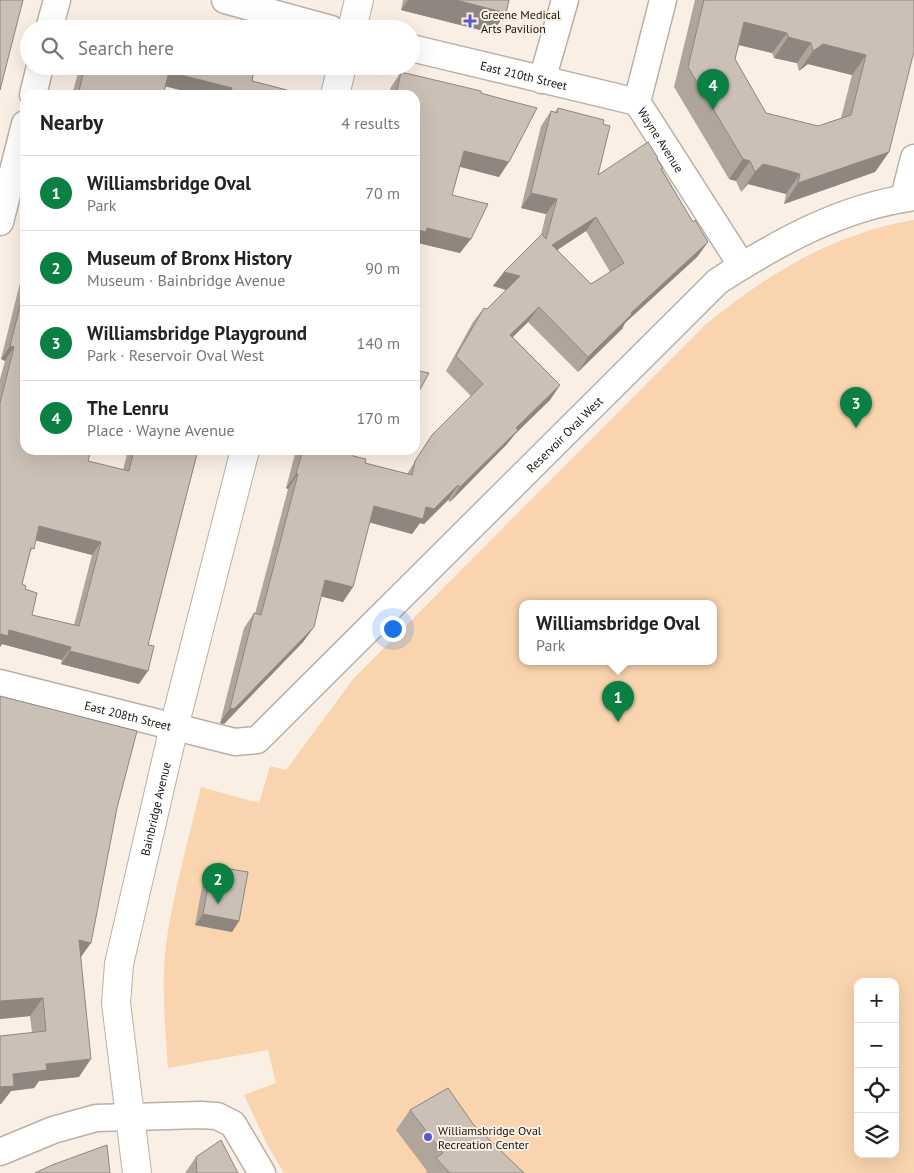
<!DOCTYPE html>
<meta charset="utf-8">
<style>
:root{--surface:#fff;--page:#f6f6f6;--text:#222;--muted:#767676;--line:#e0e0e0;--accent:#0b8043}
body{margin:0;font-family:"PT Sans",sans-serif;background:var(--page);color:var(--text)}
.controls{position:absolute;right:15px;bottom:15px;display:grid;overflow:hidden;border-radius:10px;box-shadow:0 5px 20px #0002}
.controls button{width:45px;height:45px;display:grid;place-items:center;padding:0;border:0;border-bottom:1px solid var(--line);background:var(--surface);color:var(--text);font:25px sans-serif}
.you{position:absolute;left:392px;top:628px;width:18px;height:18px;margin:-12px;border:4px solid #fff;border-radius:50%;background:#1a73e8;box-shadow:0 0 0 8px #1a73e833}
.badge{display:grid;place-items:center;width:32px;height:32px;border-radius:50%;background:var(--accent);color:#fff;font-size:16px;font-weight:700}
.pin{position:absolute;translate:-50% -41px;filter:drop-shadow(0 1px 2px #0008)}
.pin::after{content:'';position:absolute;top:26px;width:18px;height:15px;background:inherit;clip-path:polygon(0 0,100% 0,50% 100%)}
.popup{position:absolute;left:519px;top:600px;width:198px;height:65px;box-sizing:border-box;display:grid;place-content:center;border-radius:10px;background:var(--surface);filter:drop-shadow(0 1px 4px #0005);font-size:16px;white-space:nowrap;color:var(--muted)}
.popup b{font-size:19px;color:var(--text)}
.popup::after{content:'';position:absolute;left:50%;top:100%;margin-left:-10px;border:10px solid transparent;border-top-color:var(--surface)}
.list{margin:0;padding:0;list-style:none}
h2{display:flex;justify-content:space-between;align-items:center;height:65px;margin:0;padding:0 20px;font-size:21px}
h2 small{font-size:16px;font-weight:400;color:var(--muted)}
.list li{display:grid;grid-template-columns:32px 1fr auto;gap:15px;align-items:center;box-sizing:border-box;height:75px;padding:0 20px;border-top:1px solid var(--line)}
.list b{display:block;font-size:19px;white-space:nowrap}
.list p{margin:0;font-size:16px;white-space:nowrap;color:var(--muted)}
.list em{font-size:16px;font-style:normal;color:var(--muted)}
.icon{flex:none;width:28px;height:28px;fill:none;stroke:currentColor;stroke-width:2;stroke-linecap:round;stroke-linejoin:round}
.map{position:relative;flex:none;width:914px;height:1173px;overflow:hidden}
.search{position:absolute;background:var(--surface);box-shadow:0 5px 20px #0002;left:20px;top:20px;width:400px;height:55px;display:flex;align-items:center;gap:12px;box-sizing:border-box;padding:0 18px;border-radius:28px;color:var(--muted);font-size:19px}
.panel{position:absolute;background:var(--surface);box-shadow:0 5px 20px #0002;left:20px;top:90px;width:400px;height:365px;border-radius:15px}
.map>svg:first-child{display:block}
.green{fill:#f9d4ae;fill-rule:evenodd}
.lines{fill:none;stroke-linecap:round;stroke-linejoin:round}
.minor-casing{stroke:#bab0a5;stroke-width:29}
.major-casing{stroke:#bab0a5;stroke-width:30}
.minor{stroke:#fff;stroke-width:26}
.major{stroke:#fff;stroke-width:28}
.wall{fill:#afa59d;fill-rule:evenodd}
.shaded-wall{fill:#8e867f}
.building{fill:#cbc0b6;stroke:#8e867f;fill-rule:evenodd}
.poi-dot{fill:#5859d0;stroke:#faefe4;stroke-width:2}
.labels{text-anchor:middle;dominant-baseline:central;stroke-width:4;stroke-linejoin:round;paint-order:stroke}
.poi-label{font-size:12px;fill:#181410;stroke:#faefe4;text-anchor:start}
.street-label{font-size:12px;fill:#181410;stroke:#faefe4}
</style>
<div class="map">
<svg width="914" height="1173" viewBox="0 0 914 1173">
<rect width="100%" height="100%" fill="#faefe4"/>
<path class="green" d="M 914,220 L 914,1173 L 284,1173 L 268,1146 L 244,1095 L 276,1083 L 268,1050 L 168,1068 C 165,1023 160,976 168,931 C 176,883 190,834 201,787 L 259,803 L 270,766 L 286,770 L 354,678 L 704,326 C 765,275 834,233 914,220 ZM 523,603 L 713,603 L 713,661 L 523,661 ZM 858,982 L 895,982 L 895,1154 L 858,1154 Z"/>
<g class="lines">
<g class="minor-casing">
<g id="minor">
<path d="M 225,0 L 331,29"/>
<path id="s1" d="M 663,0 L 637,102 L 742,266"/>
<path d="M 49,29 L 57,0"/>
<path id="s2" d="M 411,48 L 637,102"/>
<path d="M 542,80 L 565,0"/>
<path d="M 33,95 L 40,66"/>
<path d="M 904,198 L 914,158"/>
<path d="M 0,222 L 25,124"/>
<path id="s3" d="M 0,683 L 235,742 L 257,740 L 718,281 C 779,242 841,207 914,197"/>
<path d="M 0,1152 L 53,1130 L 96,1118 L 201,1115 L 217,1116 L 233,1124 L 262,1173"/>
</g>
</g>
<g class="major-casing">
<g id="major">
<path d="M 352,29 L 359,0"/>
<path d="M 335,95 L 342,66"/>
<path id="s4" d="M 137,1173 L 116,1003 L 119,964 L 174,727 L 245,450"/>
</g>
</g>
<use href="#minor" class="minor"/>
<use href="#major" class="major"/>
</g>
<path class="wall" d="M 403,0 L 509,0 L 492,33 L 401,10 Z
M 695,0 L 914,0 L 889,152 L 875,172 L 784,204 L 786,194 L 765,188 L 748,184 L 741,192 L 736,181 L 729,179 L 674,87 ZM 739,45 L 772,53 L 774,58 L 797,63 L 799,71 L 808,64 L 852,75 L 841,118 L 818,126 L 766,113 L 735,59 Z
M 188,21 L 216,29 L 183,29 Z
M 80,66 L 255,66 L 252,81 L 285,95 L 200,95 L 166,86 L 163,95 L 72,95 Z
M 401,72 L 481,93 L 499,177 L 460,167 L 452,195 L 460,253 L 418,243 L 415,247 L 415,95 L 389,95 L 391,87 Z
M 558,108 L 603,124 L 598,175 L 658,158 L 657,159 L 662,169 L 693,222 L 708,242 L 697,257 L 625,323 L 622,329 L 578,372 L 528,322 L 513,337 L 560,385 L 550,400 L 515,434 L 507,444 L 450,502 L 448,500 L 424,524 L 420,523 L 412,534 L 370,522 L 343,602 L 321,596 L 314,627 L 303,642 L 224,724 L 220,723 L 244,628 L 254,613 L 255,614 L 288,489 L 286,488 L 296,450 L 354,450 L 353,456 L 365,463 L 407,474 L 432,435 L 471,396 L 446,371 L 473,322 L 484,308 L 487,309 L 506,290 L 493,286 L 504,272 L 541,235 L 546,214 L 521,208 L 541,126 L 551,111 L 555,112 ZM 586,231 L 610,272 L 591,284 L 557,250 Z
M 25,263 L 25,450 L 88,461 L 123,470 L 128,450 L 198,450 L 148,645 L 139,684 L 61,664 L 62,660 L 2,644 L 0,647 L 0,379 L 5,361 L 1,359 ZM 36,540 L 92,555 L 74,625 L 32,615 L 25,589 L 22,584 L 29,555 Z
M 0,696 L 117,808 L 81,957 L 79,1077 L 39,1081 L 34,1088 L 11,1091 L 1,1104 L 32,1032 L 30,1016 L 0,1019 Z
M 212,866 L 239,921 L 232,932 L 195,925 L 204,876 Z
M 410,1110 L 473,1124 L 524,1173 L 426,1173 L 427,1171 L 396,1130 Z
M 196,1157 L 238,1173 L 185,1173 Z"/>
<path class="shaded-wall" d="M 408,0 L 456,0 L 506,13 L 492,33 L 401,10 Z
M 744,22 L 787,33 L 772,53 L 730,43 Z
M 788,37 L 811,43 L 797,63 L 774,58 Z
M 823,44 L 866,55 L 852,75 L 808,64 L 799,71 L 813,51 Z
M 169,72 L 232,88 L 227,95 L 200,95 L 160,85 Z
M 464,151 L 509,162 L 499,177 L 454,165 Z
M 889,152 L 875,172 L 784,204 L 798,183 Z
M 743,159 L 750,161 L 736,181 L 729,179 Z
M 763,164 L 779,168 L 800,174 L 786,194 L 748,184 L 741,192 L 755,172 Z
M 531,193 L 557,199 L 546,214 L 521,208 Z
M 596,217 L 586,231 L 542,260 L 552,245 Z
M 427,228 L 471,239 L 460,253 L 418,243 L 415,247 L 415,229 Z
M 708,242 L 697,257 L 625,323 L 622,329 L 578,372 L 588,357 L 631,313 Z
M 504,272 L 520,276 L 510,291 L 493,286 Z
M 539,307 L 528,322 L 500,349 L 510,335 Z
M 10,346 L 14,347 L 5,361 L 1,359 Z
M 560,385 L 550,400 L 515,434 L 507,444 L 450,502 L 460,487 L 516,428 Z
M 296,474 L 298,474 L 288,489 L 286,488 Z
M 458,485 L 448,500 L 424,524 L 420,523 L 412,534 L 364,521 L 374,506 L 426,507 Z
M 39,526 L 101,542 L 92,555 L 30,539 Z
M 325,580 L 353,587 L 343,602 L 315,595 Z
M 314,627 L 303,642 L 224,724 L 220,723 L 230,708 Z
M 9,630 L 71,647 L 62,660 L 2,644 L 0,647 L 0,634 Z
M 70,651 L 148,671 L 139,684 L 61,664 Z
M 203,914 L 239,921 L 232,932 L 195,925 Z
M 79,940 L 91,943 L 78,961 Z
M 43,998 L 30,1016 L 0,1019 L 0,1001 Z
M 91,1059 L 79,1077 L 39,1081 L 34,1088 L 11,1091 L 1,1104 L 0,1104 L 0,1087 L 13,1074 L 46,1064 Z"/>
<path class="building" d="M 0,0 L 23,0 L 0,90 Z
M 456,0 L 509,0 L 506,13 Z
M 704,0 L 914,0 L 914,51 L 889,152 L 798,183 L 800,174 L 779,168 L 763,164 L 755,172 L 750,161 L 743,159 L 688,67 ZM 744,22 L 787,33 L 788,37 L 811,43 L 813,51 L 823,44 L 866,55 L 851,115 L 818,126 L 766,113 L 735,59 Z
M 188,21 L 216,29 L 186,29 Z
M 85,66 L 255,66 L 252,81 L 287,90 L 285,95 L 230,95 L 232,88 L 169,72 L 163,95 L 78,95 Z
M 401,72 L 481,91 L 481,93 L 495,97 L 537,108 L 509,162 L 464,151 L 452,195 L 488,204 L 471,239 L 427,228 L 426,232 L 415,229 L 415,95 L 396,95 Z
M 558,108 L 604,120 L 603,124 L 610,126 L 598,175 L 648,142 L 658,158 L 657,159 L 663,168 L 661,169 L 693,222 L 695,220 L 708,242 L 631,313 L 632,314 L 588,357 L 539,307 L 510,335 L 560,385 L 516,428 L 518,430 L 460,487 L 458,485 L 434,509 L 426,507 L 423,519 L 374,506 L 353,587 L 325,580 L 314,627 L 234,709 L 230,708 L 254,613 L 261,615 L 298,474 L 296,474 L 303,450 L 354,450 L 353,456 L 366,459 L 365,463 L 412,475 L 415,461 L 432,435 L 483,384 L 456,356 L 484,308 L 487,309 L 520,276 L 504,272 L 542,234 L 546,239 L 557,199 L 531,193 L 551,111 L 557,113 ZM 596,217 L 624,263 L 591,284 L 552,245 Z
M 25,286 L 25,450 L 91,450 L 88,461 L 129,471 L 134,450 L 198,450 L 148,645 L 154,646 L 148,671 L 70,651 L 71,647 L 9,630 L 8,636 L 0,634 L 0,403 L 14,347 L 10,346 ZM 39,526 L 101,542 L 79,626 L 32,615 L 37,593 L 25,589 L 26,586 L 22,584 L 31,548 L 34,549 Z
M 415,370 L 429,373 L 417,395 L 415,395 Z
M 0,696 L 137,731 L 117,808 L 91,943 L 79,940 L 91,1059 L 46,1064 L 47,1070 L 13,1074 L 14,1086 L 0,1087 L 1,1091 L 0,1091 L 0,1036 L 46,1031 L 43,998 L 0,1001 Z
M 212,866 L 248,872 L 239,921 L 203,914 Z
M 448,1088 L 473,1124 L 524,1173 L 450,1173 L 436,1158 L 443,1153 L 410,1110 Z
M 221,1140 L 238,1173 L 197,1173 L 196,1157 Z
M 107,1145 L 110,1173 L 35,1173 L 52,1165 Z"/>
<g class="poi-dot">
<path d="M467.5 13.5h5v5h5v5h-5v5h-5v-5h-5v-5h5z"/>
<circle cx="428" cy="1137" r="5"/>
</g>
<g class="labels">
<g class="poi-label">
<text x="481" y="14">Greene Medical<tspan x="481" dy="14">Arts Pavilion</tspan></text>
<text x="438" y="1130">Williamsbridge Oval<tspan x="438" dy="14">Recreation Center</tspan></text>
</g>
<g class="street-label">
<text stroke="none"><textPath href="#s2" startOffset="116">East 210th Street</textPath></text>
<text stroke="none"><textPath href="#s1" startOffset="150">Wayne Avenue</textPath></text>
<text stroke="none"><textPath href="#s3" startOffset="698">Reservoir Oval West</textPath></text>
<text stroke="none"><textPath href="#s3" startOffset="132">East 208th Street</textPath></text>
<text stroke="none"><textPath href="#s4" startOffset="370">Bainbridge Avenue</textPath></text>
</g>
</g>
</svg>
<div class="controls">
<button>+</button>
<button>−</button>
<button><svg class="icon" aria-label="locate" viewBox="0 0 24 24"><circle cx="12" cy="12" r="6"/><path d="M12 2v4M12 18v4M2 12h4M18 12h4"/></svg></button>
<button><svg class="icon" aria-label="layers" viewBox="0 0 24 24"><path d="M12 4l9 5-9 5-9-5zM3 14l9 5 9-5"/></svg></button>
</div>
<div class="you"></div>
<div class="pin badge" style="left:618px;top:722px">1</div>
<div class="popup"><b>Williamsbridge Oval</b>Park</div>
<div class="pin badge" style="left:218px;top:904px">2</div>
<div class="pin badge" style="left:856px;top:428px">3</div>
<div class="pin badge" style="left:713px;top:110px">4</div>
<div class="search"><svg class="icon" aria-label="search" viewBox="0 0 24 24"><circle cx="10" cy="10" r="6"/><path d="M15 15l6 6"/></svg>Search here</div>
<section class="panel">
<h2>Nearby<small>4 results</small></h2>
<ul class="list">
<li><span class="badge">1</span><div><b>Williamsbridge Oval</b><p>Park</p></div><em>70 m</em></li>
<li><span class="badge">2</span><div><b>Museum of Bronx History</b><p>Museum · Bainbridge Avenue</p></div><em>90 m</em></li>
<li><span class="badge">3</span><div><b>Williamsbridge Playground</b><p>Park · Reservoir Oval West</p></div><em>140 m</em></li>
<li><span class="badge">4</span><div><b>The Lenru</b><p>Place · Wayne Avenue</p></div><em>170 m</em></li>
</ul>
</section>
</div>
